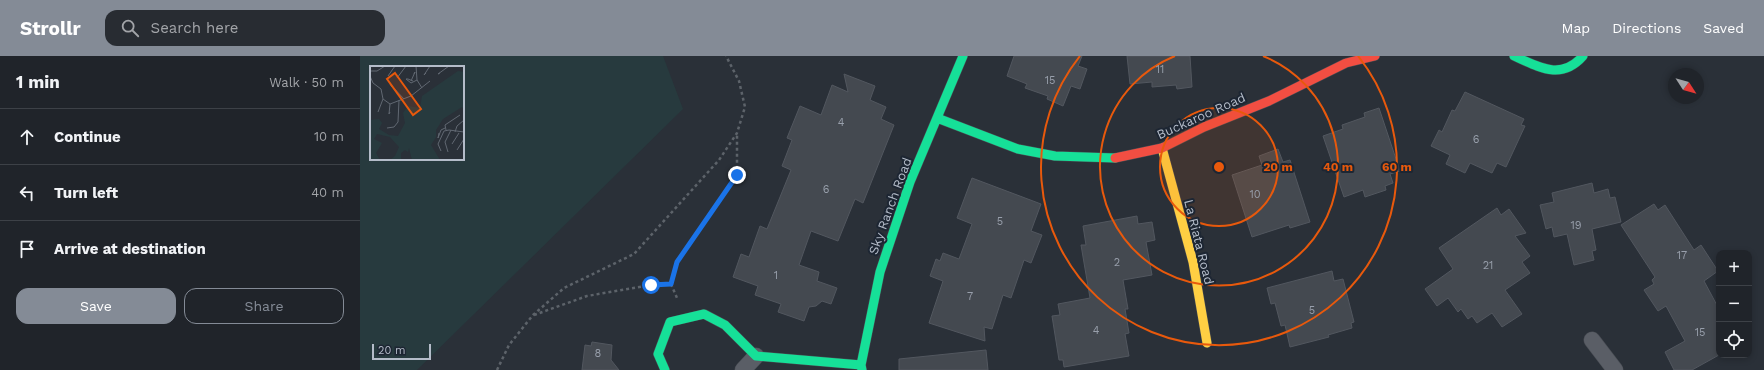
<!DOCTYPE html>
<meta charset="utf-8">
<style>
:root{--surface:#20242a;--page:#282c32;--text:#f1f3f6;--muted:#a2a4a8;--line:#3d4147;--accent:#848b96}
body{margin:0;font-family:"Work Sans",sans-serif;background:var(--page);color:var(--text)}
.controls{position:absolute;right:12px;bottom:12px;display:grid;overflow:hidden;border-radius:8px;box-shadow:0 2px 6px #0003}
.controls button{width:36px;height:36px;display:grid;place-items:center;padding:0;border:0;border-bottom:1px solid var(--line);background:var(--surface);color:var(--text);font:20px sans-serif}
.compass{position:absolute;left:1308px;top:12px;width:36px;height:36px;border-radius:50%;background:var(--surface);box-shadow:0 2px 6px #0003;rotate:126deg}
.scale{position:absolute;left:12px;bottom:10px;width:59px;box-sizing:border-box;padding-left:4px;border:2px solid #b4bcc9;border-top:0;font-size:11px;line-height:14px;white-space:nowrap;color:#b4bcc9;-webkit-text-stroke:3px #1d2633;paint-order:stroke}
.stop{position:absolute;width:12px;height:12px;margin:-9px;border:3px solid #1a73e8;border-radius:50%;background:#fff}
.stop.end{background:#1a73e8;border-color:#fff;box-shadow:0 1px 4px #0008}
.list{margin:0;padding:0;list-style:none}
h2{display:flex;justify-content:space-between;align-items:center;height:52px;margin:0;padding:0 16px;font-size:17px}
h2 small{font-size:13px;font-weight:400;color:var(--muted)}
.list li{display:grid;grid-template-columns:26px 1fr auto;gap:12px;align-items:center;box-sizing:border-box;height:56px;padding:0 16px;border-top:1px solid var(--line)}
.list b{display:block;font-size:15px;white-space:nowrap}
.list em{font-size:13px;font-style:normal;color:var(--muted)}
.actions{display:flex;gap:8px;padding:12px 16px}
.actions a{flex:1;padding:9px 0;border:1px solid var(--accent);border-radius:12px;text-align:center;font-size:14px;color:var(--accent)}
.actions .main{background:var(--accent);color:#fff}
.icon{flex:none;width:22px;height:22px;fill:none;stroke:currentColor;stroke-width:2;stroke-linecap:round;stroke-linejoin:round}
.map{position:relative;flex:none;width:1404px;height:314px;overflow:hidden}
header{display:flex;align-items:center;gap:24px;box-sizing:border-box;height:56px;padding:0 20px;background:var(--accent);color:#fff}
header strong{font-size:19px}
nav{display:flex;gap:22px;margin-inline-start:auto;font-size:14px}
.search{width:280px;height:36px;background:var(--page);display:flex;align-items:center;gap:10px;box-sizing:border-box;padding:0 14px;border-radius:12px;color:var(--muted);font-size:15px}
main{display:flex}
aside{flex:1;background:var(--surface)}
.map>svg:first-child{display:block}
.green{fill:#273a3e;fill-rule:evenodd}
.building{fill:#444950;stroke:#52575f}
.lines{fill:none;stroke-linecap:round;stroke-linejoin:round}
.street-casing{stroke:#484c53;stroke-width:17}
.fast-casing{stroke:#484c53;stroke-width:10}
.slow-casing{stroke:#484c53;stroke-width:10}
.jam-casing{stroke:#484c53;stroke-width:10}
.path{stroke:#5d636a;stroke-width:2.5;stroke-dasharray:3 3;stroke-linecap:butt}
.street{stroke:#5a5e66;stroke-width:16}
.fast{stroke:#16e098;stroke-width:9}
.slow{stroke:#ffcf43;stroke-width:9}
.jam{stroke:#f24e42;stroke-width:9}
.route{stroke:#1a73e8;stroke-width:5}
.ring{fill:none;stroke:#e8590c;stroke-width:2}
.labels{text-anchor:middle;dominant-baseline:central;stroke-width:4;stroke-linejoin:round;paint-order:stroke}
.number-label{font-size:11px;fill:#989fab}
.street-label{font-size:13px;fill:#b4bcc9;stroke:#1d2633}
.inset-road{fill:none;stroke:#616872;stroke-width:1}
.view{fill:#e8590c;fill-opacity:0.15;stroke:#e8590c;stroke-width:2}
.inset-edge{fill:none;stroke:#b4bcc9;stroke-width:2}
.centre{fill:#e8590c;stroke:#1d2633;stroke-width:2}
.ring-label{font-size:12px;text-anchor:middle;font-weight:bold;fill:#e8590c;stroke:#1d2633;stroke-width:4;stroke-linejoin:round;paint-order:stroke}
</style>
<header>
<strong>Strollr</strong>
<div class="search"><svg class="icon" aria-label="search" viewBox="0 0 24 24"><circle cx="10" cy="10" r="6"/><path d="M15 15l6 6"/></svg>Search here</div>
<nav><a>Map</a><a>Directions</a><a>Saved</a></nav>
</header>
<main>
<aside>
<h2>1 min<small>Walk · 50 m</small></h2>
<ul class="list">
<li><svg class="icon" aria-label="ahead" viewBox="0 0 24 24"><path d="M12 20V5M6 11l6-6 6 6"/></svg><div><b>Continue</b></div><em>10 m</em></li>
<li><svg class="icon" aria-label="left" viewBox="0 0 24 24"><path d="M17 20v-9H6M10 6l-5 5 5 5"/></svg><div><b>Turn left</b></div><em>40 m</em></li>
<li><svg class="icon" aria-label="arrive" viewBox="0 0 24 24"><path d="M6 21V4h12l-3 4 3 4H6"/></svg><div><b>Arrive at destination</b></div></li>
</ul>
<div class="actions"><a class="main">Save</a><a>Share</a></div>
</aside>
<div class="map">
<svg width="1404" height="314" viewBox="0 0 1404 314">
<rect width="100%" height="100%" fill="#2a3038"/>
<path class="green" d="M 0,0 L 303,0 L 323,53 L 57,314 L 0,314 ZM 11,11 L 103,11 L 103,103 L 11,103 Z"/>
<path class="building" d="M 654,0 L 722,0 L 718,10 L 727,13 L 720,33 L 711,30 L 703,50 L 687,43 L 688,40 L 665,32 L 667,28 L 647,20 Z
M 767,0 L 830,0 L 832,31 L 817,33 L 816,29 L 792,31 L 792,26 L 770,28 Z
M 484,18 L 515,30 L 510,44 L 526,51 L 521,63 L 534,69 L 503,147 L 495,143 L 478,185 L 451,175 L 439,209 L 459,216 L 457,225 L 477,232 L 471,248 L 462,245 L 456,250 L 449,251 L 444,265 L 418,256 L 421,248 L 395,239 L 398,230 L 373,221 L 381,198 L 389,201 L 400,170 L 407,173 L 431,114 L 422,110 L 432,84 L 427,82 L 440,50 L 461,59 L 472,29 L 488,36 Z
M 1105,36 L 1164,63 L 1161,69 L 1165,70 L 1146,111 L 1137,107 L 1132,117 L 1110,107 L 1105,117 L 1086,108 L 1090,99 L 1071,90 L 1079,74 L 1082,76 L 1092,54 L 1095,55 Z
M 1019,52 L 1040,115 L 1030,118 L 1033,127 L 1025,130 L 1026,134 L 1005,141 L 1003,134 L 984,141 L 963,80 L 983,73 L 982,69 L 1005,61 L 1004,57 Z
M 918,93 L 923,106 L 930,104 L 950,166 L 930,172 L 929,169 L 892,181 L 872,119 L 902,109 L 899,100 Z
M 612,122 L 681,148 L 671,175 L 682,179 L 671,207 L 664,204 L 651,242 L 643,239 L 632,273 L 624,271 L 625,285 L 569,267 L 583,225 L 570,220 L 576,203 L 580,205 L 583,197 L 599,203 L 612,168 L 597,162 Z
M 1232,127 L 1234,137 L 1248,133 L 1250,142 L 1255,141 L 1261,166 L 1232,173 L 1236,194 L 1232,195 L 1234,204 L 1214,209 L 1207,178 L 1194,181 L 1192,171 L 1186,173 L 1180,149 L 1194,146 L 1192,137 Z
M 1294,148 L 1298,154 L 1305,149 L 1334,194 L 1341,189 L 1358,215 L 1344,225 L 1359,253 L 1359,299 L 1332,314 L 1314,314 L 1305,296 L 1325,285 L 1306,250 L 1298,255 L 1284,234 L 1294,228 L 1292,224 L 1295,221 L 1261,169 Z
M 1137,152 L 1141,159 L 1149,153 L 1166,177 L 1155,180 L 1170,200 L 1162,206 L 1170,217 L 1145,234 L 1162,258 L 1142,271 L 1132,257 L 1117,267 L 1112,260 L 1108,263 L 1101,253 L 1098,256 L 1088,242 L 1077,250 L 1065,233 L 1093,213 L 1079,192 Z
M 777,160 L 778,168 L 792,166 L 795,184 L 786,186 L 792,219 L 763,224 L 768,253 L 765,253 L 769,277 L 765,278 L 769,300 L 704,311 L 703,304 L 699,304 L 692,260 L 700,259 L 698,248 L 730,242 L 721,189 L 726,189 L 723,170 Z
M 972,215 L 974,225 L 983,223 L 994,266 L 991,267 L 992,272 L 968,279 L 969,281 L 930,291 L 925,269 L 921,270 L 915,247 L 911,248 L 907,232 Z
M 232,286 L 252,289 L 251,304 L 259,314 L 222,314 L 225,289 L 231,290 Z
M 626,294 L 628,314 L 539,314 L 539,303 Z"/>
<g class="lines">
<g class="street-casing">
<path id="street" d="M 1232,284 L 1255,314
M 383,314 L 396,300"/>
</g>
<g class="fast-casing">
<path id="fast" d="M 1154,0 C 1179,11 1201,25 1223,0
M 577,62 L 658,93 L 695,100 L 755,102
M 305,314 L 298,298 L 310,266 L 344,258 L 365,269 L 396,300 L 501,309
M 502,314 L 501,309 L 520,216 L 550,126 L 603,0"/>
</g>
<g class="slow-casing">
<path id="slow" d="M 802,92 L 833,206 L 847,287"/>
</g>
<g class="jam-casing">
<path id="jam" d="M 755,102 L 802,92 L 844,71 L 909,45 L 986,7 L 1015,0"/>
</g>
<path class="path" d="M 311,228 L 317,242
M 174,259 L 227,240 L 291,229 L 311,228 L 317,206 L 377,119 L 377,77
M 137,314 L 149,289 L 173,259 L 204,232 L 274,198 L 359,104 L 377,77 L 385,51 L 379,25 L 366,0"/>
<use href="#street" class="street"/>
<use href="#fast" class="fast"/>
<use href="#slow" class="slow"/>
<use href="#jam" class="jam"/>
</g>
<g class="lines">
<path class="route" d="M 291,229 L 311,228 L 317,206 L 377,119"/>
</g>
<circle cx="859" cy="111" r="59" fill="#e8590c" fill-opacity=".12"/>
<g class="ring">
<circle cx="859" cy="111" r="59"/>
<path d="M903 0A119 119 0 1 1 815 0"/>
<path d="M998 0A178 178 0 1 1 720 0"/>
</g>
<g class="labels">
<g class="number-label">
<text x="800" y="13">11</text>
<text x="690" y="24">15</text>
<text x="481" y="66">4</text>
<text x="1116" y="83">6</text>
<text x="466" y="133">6</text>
<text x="895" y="138">10</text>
<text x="640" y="165">5</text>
<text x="1216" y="169">19</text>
<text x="1322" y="199">17</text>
<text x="757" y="206">2</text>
<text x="1128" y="209">21</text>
<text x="416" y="219">1</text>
<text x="610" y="240">7</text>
<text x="952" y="254">5</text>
<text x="736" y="274">4</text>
<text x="1340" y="276">15</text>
<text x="238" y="297">8</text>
</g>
<g class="street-label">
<text transform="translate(841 60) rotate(-24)">Buckaroo Road</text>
<text transform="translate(530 150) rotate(-70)">Sky Ranch Road</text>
<text transform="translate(839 186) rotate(76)">La Riata Road</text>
</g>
</g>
<g transform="translate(10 10)">
<rect width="94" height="94" fill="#2a3038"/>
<path d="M 88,5 L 94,6 L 94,43 L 92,41 L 73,53 L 66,64 L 66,71 L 61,79 L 70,94 L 42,94 L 39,82 L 38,86 L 35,84 L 31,87 L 31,94 L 20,94 L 25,90 L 29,81 L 20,71 L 7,68 L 4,73 L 12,77 L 6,87 L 10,94 L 0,94 L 0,54 L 9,53 L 12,57 L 9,63 L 19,69 L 28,70 L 35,57 L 33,47 L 38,40 L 50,42 L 52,30 Z" fill="#273a3e"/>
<path class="inset-road" d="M 46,0 L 47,14 L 52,22M 0,5 L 7,5 L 15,0M 56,7 L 54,9 L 60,0M 70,7 L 68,8 L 79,0M 0,10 L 3,17 L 11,23 L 13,33 L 20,38 L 41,30 L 60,15M 18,10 L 25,0M 27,12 L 36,0M 41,15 L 45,6 L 44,8M 43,15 L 38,13 L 36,13 L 41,17 L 47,14M 22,21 L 20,18 L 34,33M 20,38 L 19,48 L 20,46M 8,46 L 13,33M 17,62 L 24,61 L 28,56 L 29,34M 76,64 L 75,59 L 90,49M 85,66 L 87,60 L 94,54M 69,67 L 68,72 L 71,64 L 75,62M 82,78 L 89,67M 87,84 L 94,73M 71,85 L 68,78 L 74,65 L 79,64 L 94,66M 78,86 L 75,76 L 81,64"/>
<path class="view" d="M 25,7 L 51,43 L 43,49 L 17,13 Z"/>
<rect width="94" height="94" class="inset-edge"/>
</g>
<circle cx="859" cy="111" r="6" class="centre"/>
<g class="ring-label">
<text x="918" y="115">20 m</text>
<text x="978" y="115">40 m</text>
<text x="1037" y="115">60 m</text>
</g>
</svg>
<div class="controls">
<button>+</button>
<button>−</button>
<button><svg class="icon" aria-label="locate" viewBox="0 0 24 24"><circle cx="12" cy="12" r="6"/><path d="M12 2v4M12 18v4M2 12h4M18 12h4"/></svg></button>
</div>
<svg class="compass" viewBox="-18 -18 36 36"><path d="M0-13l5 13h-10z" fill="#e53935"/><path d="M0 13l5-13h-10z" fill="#a2a4a8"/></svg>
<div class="scale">20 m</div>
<div class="stop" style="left:291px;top:229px"></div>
<div class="stop end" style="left:377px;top:119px"></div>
</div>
</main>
